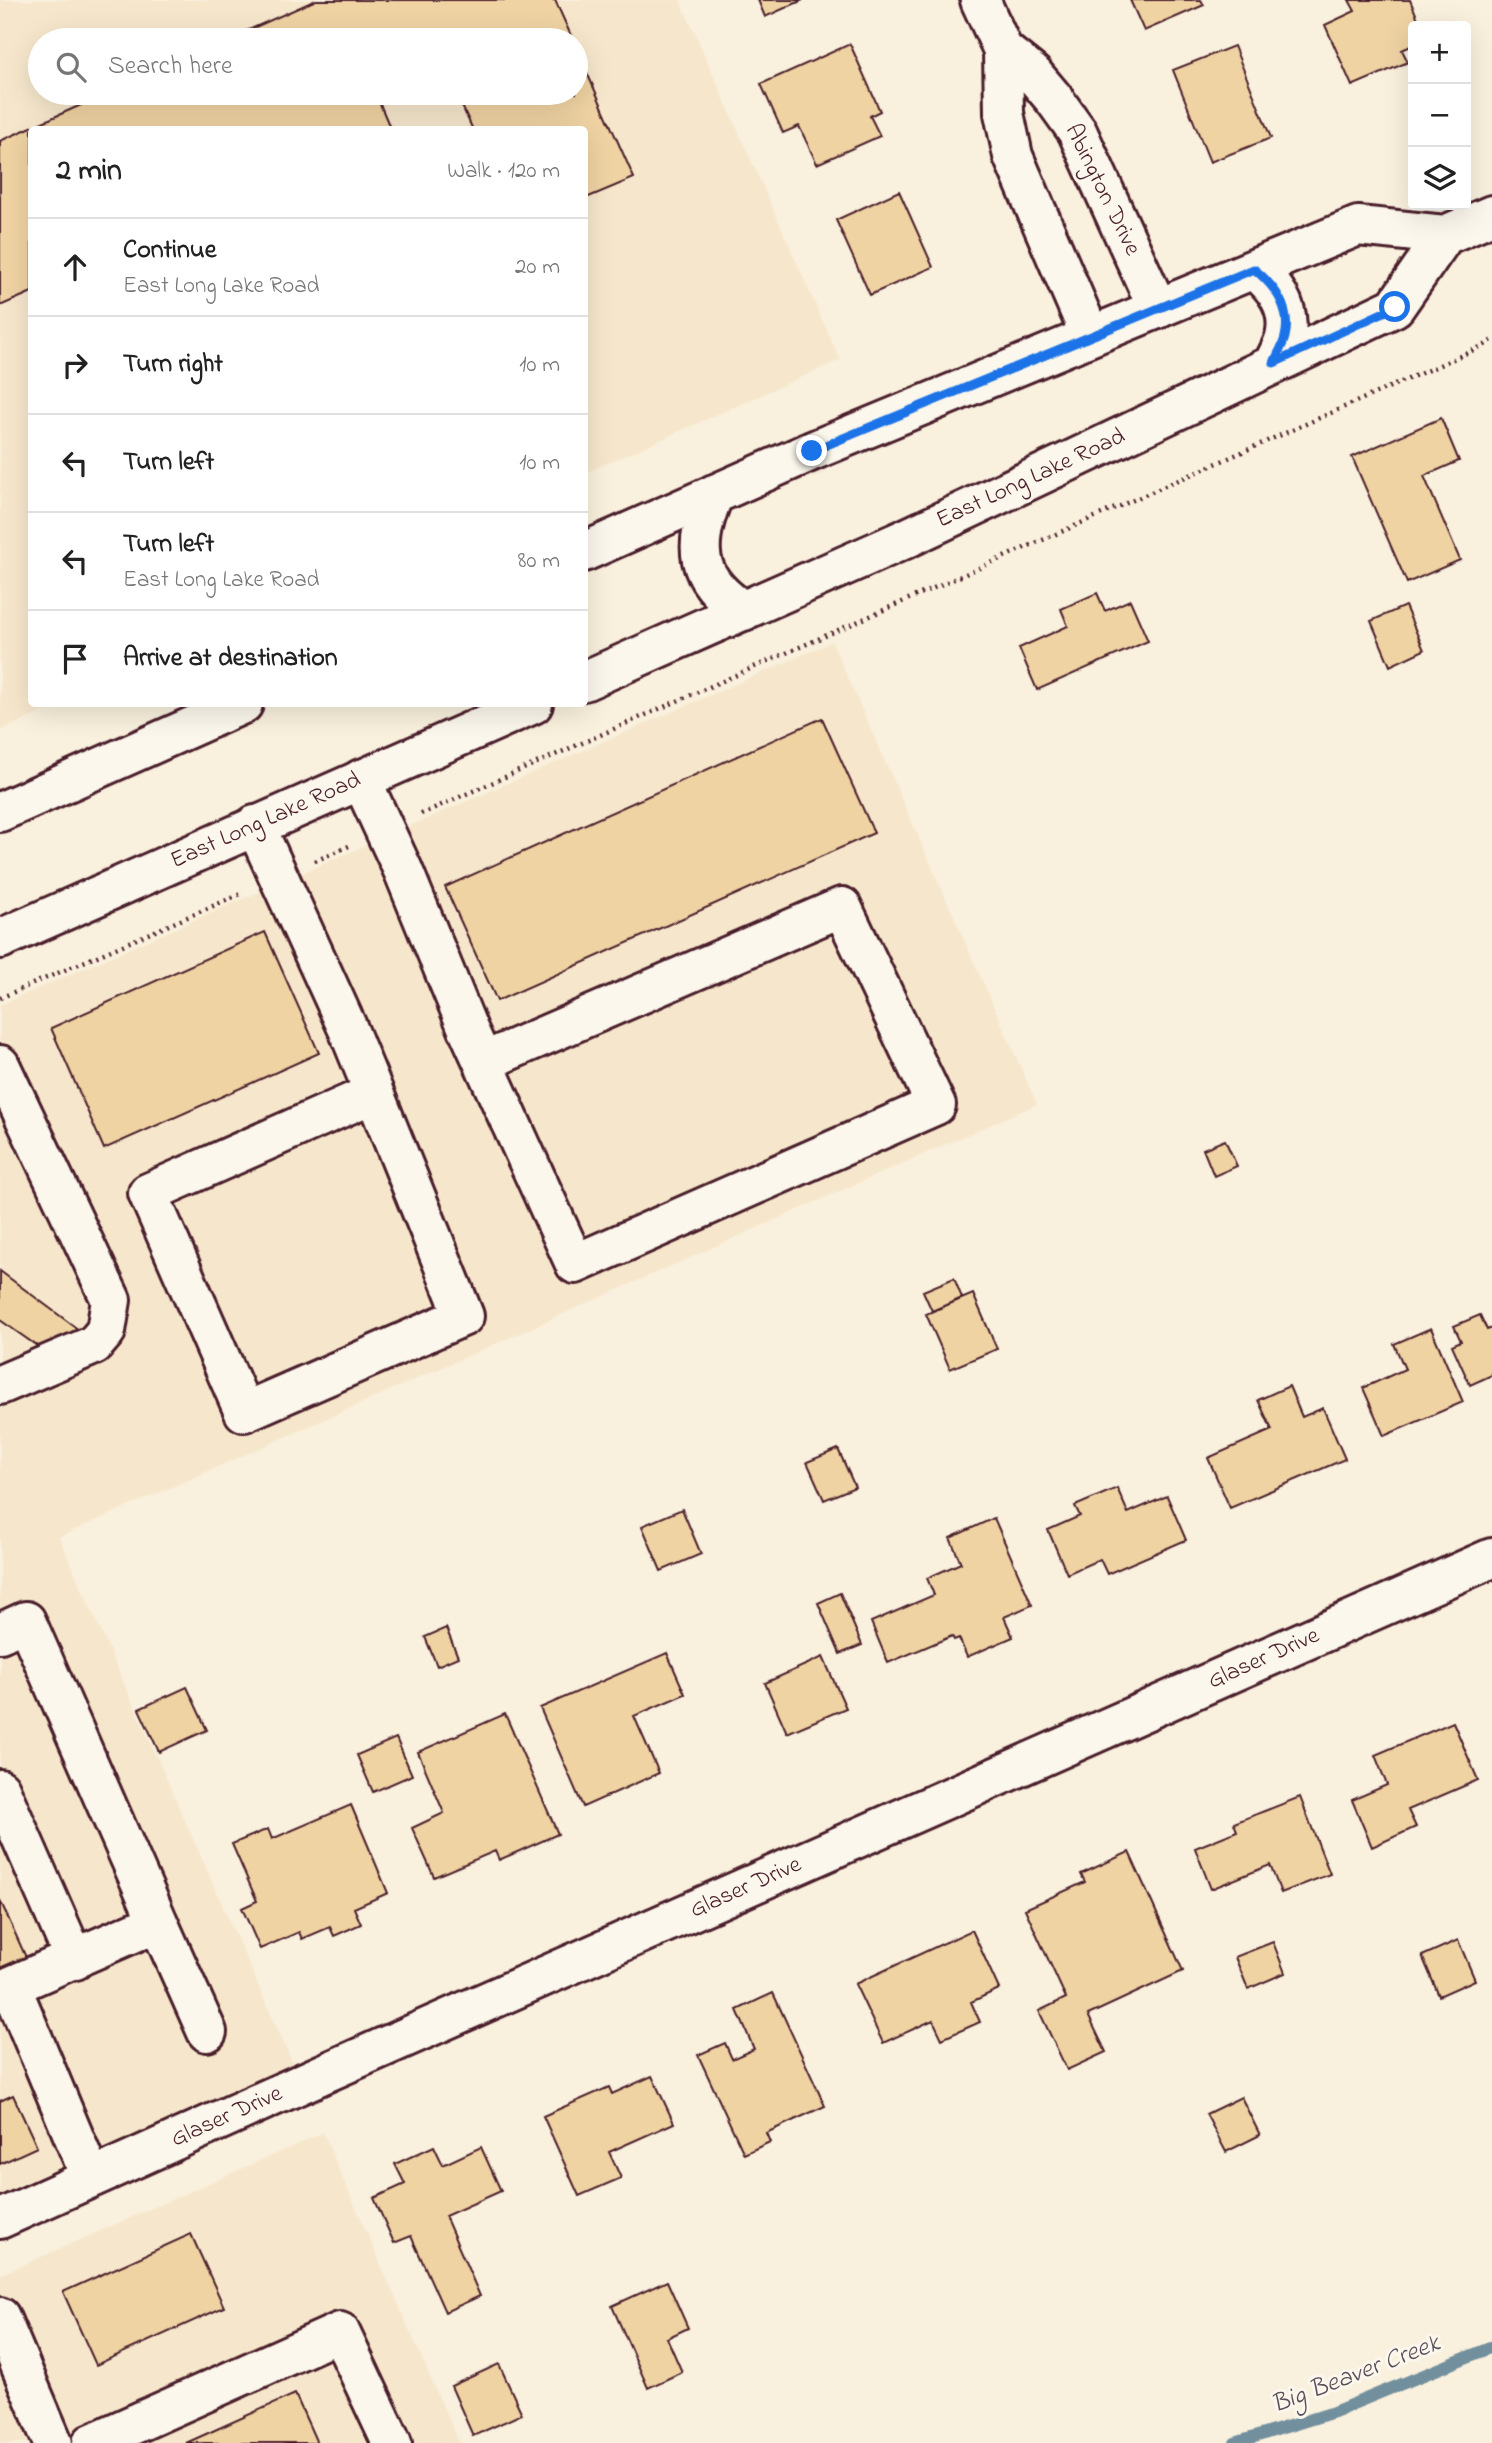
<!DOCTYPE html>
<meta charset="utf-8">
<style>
:root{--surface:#fff;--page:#f6f6f6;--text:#222;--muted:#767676;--line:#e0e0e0}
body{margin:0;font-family:"Indie Flower",sans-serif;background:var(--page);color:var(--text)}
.controls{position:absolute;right:21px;top:21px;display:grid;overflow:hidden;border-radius:7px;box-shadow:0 7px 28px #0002}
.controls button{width:63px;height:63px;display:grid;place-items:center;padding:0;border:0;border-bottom:2px solid var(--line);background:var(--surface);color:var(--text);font:35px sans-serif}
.stop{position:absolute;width:21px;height:21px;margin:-16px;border:5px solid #1a73e8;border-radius:50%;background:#fff}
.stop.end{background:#1a73e8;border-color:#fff;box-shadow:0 2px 7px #0008}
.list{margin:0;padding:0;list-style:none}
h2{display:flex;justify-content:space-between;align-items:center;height:91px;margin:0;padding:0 28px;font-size:30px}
h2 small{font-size:23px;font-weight:400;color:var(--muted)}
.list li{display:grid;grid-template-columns:46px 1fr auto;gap:21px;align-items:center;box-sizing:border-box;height:98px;padding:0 28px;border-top:2px solid var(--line)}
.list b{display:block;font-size:26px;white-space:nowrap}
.list p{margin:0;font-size:23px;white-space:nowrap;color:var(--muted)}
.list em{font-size:23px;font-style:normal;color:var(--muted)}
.icon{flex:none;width:38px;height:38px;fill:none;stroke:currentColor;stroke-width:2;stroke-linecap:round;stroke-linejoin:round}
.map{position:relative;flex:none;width:1492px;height:2443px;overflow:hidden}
.search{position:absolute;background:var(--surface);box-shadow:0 7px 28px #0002;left:28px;top:28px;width:560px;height:77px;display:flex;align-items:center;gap:18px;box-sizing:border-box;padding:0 24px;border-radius:38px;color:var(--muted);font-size:26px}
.panel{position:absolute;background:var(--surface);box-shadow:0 7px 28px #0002;left:28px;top:126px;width:560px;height:581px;border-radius:7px}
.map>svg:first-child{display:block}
.built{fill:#f6e7cc;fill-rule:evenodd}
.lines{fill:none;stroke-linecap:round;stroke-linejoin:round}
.stream{stroke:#728f9e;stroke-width:12}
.building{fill:#efd3a3;stroke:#4a1f2b;stroke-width:2}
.minor-casing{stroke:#4a1f2b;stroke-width:44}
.major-casing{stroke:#4a1f2b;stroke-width:44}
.path{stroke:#4a1f2b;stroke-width:4.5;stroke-dasharray:2 5;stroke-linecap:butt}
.minor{stroke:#fbf7ec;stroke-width:38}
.major{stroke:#fbf7ec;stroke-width:38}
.route{stroke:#1a73e8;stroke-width:9}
.labels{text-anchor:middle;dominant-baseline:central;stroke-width:6;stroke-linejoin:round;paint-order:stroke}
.street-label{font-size:24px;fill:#4a1f2b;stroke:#fbf7ec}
.water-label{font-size:26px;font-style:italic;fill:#5a4e5b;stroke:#fbf7ec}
</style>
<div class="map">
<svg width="1492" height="2443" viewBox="0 0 1492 2443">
<rect width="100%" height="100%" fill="#f9f0dd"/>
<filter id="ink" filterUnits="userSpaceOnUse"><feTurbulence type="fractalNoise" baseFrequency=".0143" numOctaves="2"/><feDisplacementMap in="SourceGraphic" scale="14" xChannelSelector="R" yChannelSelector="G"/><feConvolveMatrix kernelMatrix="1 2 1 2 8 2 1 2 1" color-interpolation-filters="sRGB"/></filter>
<g filter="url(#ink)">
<path class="built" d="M 0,0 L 680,0 L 840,360 L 585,473 L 584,130 L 32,130 L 32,704 L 61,704 L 0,731 ZM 40,40 L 576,40 L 576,93 L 40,93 Z
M 832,642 L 1037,1104 L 59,1537 L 293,2064 L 0,2195 L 0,1005 Z
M 323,2133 L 459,2443 L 0,2443 L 0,2275 Z"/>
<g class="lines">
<path class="stream" d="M 1235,2443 L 1331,2413 L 1492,2347"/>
</g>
<path class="building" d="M 316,0 L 555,0 L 573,40 L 226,40 Z
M 758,0 L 803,0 L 765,17 Z
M 1130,0 L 1201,0 L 1204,5 L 1144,31 Z
M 1349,0 L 1410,0 L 1421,26 L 1413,26 L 1413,45 L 1402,50 L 1408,62 L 1352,86 L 1325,25 L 1355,11 Z
M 850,44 L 880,111 L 870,116 L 880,136 L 817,164 L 799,126 L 783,133 L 761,84 Z
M 1234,46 L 1271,138 L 1210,162 L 1173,70 Z
M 576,48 L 634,178 L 584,199 L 584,130 L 473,130 L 456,93 L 576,93 Z
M 108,93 L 387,93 L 377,97 L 391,130 L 32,130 L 32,292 L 0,306 L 0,141 Z
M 899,191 L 933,267 L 870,295 L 836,220 Z
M 1441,418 L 1459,461 L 1424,476 L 1460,560 L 1407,583 L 1352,457 Z
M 1097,593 L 1105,611 L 1130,600 L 1148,641 L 1037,690 L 1019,648 L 1068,626 L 1061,609 Z
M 1405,606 L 1424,650 L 1390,666 L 1371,621 Z
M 822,718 L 874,833 L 497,1001 L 445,887 Z
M 265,932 L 319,1053 L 104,1149 L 51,1028 Z
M 1225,1140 L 1237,1166 L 1214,1176 L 1203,1149 Z
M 0,1271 L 83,1333 L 43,1350 L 0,1320 Z
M 954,1278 L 962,1298 L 932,1311 L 923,1291 Z
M 973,1294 L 997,1349 L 950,1369 L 926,1314 Z
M 1480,1315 L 1487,1330 L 1492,1328 L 1492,1375 L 1470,1385 L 1452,1345 L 1461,1341 L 1454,1326 Z
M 1431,1328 L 1463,1402 L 1384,1436 L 1363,1388 L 1405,1369 L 1394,1344 Z
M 1289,1386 L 1302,1417 L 1323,1408 L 1345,1459 L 1230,1508 L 1208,1458 L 1272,1430 L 1258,1400 Z
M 838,1449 L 855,1487 L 824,1500 L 807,1462 Z
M 1117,1488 L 1128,1513 L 1167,1496 L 1186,1540 L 1107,1574 L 1100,1559 L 1067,1574 L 1048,1530 L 1080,1516 L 1075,1506 Z
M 682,1509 L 701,1554 L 661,1571 L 642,1526 Z
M 994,1518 L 1032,1605 L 1004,1617 L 1013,1637 L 967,1657 L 959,1638 L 954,1640 L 952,1636 L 888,1663 L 871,1622 L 934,1595 L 927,1578 L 961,1563 L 950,1538 Z
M 840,1593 L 862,1645 L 840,1654 L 818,1603 Z
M 446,1628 L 458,1657 L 437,1666 L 425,1637 Z
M 667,1653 L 685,1694 L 634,1716 L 659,1773 L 583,1807 L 540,1708 Z
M 823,1657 L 846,1708 L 787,1733 L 765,1683 Z
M 187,1687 L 207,1730 L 159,1752 L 139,1709 Z
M 505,1714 L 558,1834 L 499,1860 L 495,1851 L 434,1877 L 412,1828 L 444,1813 L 418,1752 Z
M 1453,1722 L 1478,1780 L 1408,1810 L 1416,1827 L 1372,1847 L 1352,1800 L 1387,1785 L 1375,1755 Z
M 396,1738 L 412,1775 L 373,1792 L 357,1755 Z
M 1300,1797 L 1330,1874 L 1281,1893 L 1270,1865 L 1211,1889 L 1195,1848 L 1237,1831 L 1234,1823 Z
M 351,1805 L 388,1893 L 354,1908 L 361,1924 L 334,1936 L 330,1927 L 302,1939 L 299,1932 L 260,1949 L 242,1908 L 257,1901 L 232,1844 L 268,1829 L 272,1839 Z
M 1129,1852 L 1183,1971 L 1088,2015 L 1106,2052 L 1067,2070 L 1039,2011 L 1066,1998 L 1025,1909 L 1085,1882 L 1081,1874 Z
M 0,1900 L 29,1964 L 0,1977 Z
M 972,1930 L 999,1989 L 971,2002 L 980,2022 L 942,2039 L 933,2020 L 883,2043 L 855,1984 Z
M 1458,1940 L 1475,1980 L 1439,1996 L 1422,1956 Z
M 1273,1942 L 1285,1973 L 1248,1989 L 1235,1957 Z
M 773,1993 L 825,2106 L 766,2133 L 770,2142 L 744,2154 L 698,2055 L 725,2043 L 732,2059 L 754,2049 L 737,2010 Z
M 652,2076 L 674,2123 L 609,2152 L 621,2178 L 579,2196 L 543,2116 L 609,2087 L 612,2094 Z
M 13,2095 L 37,2147 L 0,2164 L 0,2101 Z
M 1241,2097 L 1260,2135 L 1226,2152 L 1206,2114 Z
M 434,2146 L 443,2165 L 481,2147 L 501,2191 L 445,2216 L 480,2296 L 445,2312 L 411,2236 L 394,2243 L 374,2198 L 405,2184 L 395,2164 Z
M 191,2234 L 224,2307 L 96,2365 L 63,2292 Z
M 667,2281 L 688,2328 L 667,2338 L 682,2372 L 648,2388 L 612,2306 Z
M 499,2364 L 522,2414 L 473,2436 L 451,2386 Z
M 295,2394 L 317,2443 L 186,2443 Z"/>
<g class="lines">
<g class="minor-casing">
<path id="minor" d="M 980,0 L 1003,50 L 1004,113 L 1013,156 L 1090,335
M 1003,50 L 1033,74 L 1054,99 L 1077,131 L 1158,309
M 361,779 L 403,870 L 468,1029 L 575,1264 L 936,1105 L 842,907 L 483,1062
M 255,825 L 348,1029 L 374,1093 L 148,1193 L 244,1412 L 464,1316 L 374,1093
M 0,1065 L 111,1300 L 106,1331 L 94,1345 L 0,1385
M 0,1633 L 26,1621 L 158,1922 L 11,1986
M 0,1789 L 75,1960
M 158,1922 L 207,2032
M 0,1991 L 11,1986 L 91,2178
M 0,2219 L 325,2073 L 1492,1558
M 0,2317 L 53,2443
M 92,2443 L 340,2332 L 392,2443"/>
</g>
<g class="major-casing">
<path id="major" d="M 1254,269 C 1275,286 1292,308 1285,337 C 1283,346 1277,355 1274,363
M 714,494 C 692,547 694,579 744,611
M 584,552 L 812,451 L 1358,226 L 1445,235 L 1492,215
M 584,681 L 905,539 L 1395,307 L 1445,235
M 0,812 L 243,704
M 0,939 L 533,704"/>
</g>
<path class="path" d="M 421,814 L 1485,345 L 1492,340
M 315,861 L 349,846
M 0,998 L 243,893"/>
<use href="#minor" class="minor"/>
<use href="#major" class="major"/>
</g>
</g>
<g class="lines" filter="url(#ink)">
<path class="route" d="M 812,451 L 1254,269 C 1275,286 1292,308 1285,337 C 1283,346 1277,355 1274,363 L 1395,307"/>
</g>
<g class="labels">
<g class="street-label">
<text transform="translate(1102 190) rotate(64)">Abington Drive</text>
<text transform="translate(1031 479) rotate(-25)">East Long Lake Road</text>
<text transform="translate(266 821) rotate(-24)">East Long Lake Road</text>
<text transform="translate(1264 1659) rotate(-24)">Glaser Drive</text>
<text transform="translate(746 1888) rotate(-24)">Glaser Drive</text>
<text transform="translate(227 2117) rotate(-24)">Glaser Drive</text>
</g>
<g class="water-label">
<text transform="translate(1356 2375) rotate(-21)">Big Beaver Creek</text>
</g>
</g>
</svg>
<div class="controls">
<button>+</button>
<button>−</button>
<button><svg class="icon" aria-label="layers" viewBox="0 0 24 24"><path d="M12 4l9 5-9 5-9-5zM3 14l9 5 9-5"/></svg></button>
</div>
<div class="stop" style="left:1395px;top:307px"></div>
<div class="stop end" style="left:812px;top:451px"></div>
<div class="search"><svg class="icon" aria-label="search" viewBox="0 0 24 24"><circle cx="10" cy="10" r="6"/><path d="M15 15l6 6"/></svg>Search here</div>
<section class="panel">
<h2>2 min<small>Walk · 120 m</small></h2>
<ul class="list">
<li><svg class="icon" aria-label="ahead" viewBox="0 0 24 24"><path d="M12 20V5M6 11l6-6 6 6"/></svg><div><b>Continue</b><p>East Long Lake Road</p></div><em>20 m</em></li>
<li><svg class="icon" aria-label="right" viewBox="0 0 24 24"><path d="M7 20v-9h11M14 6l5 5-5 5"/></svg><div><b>Turn right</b></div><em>10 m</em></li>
<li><svg class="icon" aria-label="left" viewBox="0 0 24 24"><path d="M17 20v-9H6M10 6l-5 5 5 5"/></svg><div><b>Turn left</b></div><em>10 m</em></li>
<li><svg class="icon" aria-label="left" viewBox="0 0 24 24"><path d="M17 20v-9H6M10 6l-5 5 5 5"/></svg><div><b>Turn left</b><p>East Long Lake Road</p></div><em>80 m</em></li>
<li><svg class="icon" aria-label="arrive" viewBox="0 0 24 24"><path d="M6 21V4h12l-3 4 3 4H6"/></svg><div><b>Arrive at destination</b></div></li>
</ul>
</section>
</div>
